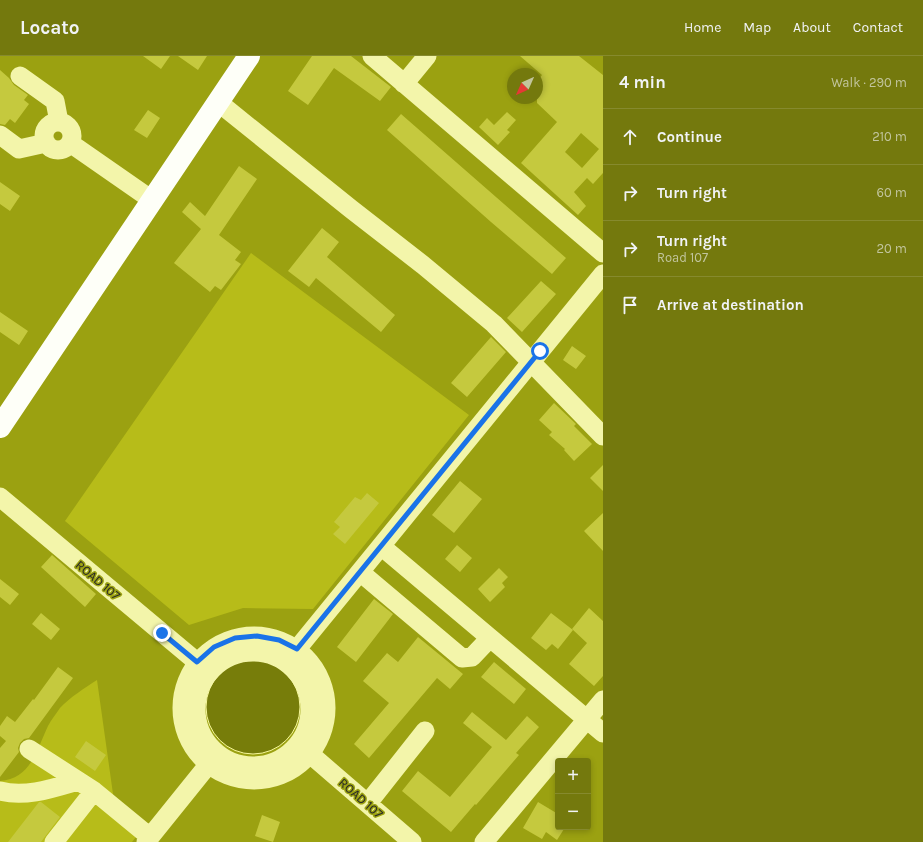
<!DOCTYPE html>
<meta charset="utf-8">
<style>
:root{--surface:#74790d;--page:#797e16;--text:#f1f3f6;--muted:#c2c59d;--line:#868a2e}
body{margin:0;font-family:Karla,sans-serif;background:var(--page);color:var(--text)}
.controls{position:absolute;right:12px;bottom:12px;display:grid;overflow:hidden;border-radius:4px;box-shadow:0 2px 6px #0003}
.controls button{width:36px;height:36px;display:grid;place-items:center;padding:0;border:0;border-bottom:1px solid var(--line);background:var(--surface);color:var(--text);font:20px sans-serif}
.compass{position:absolute;left:507px;top:12px;width:36px;height:36px;border-radius:50%;background:var(--surface);box-shadow:0 2px 6px #0003;rotate:225deg}
.stop{position:absolute;width:12px;height:12px;margin:-9px;border:3px solid #1a73e8;border-radius:50%;background:#fff}
.stop.end{background:#1a73e8;border-color:#fff;box-shadow:0 1px 4px #0008}
.list{margin:0;padding:0;list-style:none}
h2{display:flex;justify-content:space-between;align-items:center;height:52px;margin:0;padding:0 16px;font-size:17px}
h2 small{font-size:13px;font-weight:400;color:var(--muted)}
.list li{display:grid;grid-template-columns:26px 1fr auto;gap:12px;align-items:center;box-sizing:border-box;height:56px;padding:0 16px;border-top:1px solid var(--line)}
.list b{display:block;font-size:15px;white-space:nowrap}
.list p{margin:0;font-size:13px;white-space:nowrap;color:var(--muted)}
.list em{font-size:13px;font-style:normal;color:var(--muted)}
.icon{flex:none;width:22px;height:22px;fill:none;stroke:currentColor;stroke-width:2;stroke-linecap:round;stroke-linejoin:round}
.map{position:relative;flex:none;width:603px;height:786px;overflow:hidden}
header{display:flex;align-items:center;gap:24px;box-sizing:border-box;height:56px;padding:0 20px;background:var(--surface);border-bottom:1px solid var(--line)}
header strong{font-size:19px}
nav{display:flex;gap:22px;margin-inline-start:auto;font-size:14px}
main{display:flex}
aside{flex:1;background:var(--surface)}
.map>svg:first-child{display:block}
.green{fill:#b7bc19}
.water{fill:#777d0a;stroke:#f7f89c}
.building{fill:#c5c93e;fill-rule:evenodd}
.lines{fill:none;stroke-linecap:round;stroke-linejoin:round}
.minor{stroke:#f3f5aa;stroke-width:19}
.major{stroke:#fefff8;stroke-width:22}
.route{stroke:#1a73e8;stroke-width:5}
.labels{text-anchor:middle;dominant-baseline:central;stroke-width:3;stroke-linejoin:round;paint-order:stroke}
.street-label{font-size:13px;fill:#292929;stroke:#9ba111}
</style>
<header>
<strong>Locato</strong>
<nav><a>Home</a><a>Map</a><a>About</a><a>Contact</a></nav>
</header>
<main>
<div class="map">
<svg width="603" height="786" viewBox="0 0 603 786">
<rect width="100%" height="100%" fill="#9ba111"/>
<path class="green" d="M 251,197 L 469,359 L 313,553 L 243,552 L 189,569 L 65,465 Z
M 97,624 L 114,745 L 144,771 L 132,786 L 0,786 L 0,725 C 31,723 37,693 48,670 C 51,664 56,658 60,652 C 69,642 86,631 97,624 Z"/>
<path class="water" d="M206 651a47 47 0 1 1 94 0a47 47 0 1 1-94 0Z"/>
<path class="building" d="M 143,0 L 170,0 L 161,13 Z
M 178,0 L 207,0 L 198,14 Z
M 312,0 L 351,0 L 391,31 L 380,45 L 334,12 L 308,49 L 288,35 Z
M 520,0 L 579,0 L 603,19 L 603,117 L 593,128 L 587,122 L 574,136 L 586,150 L 578,159 L 521,107 L 557,66 L 537,47 L 537,25 L 542,19 ZM 581,77 L 599,93 L 582,112 L 565,96 Z
M 0,14 L 9,22 L 14,29 L 28,39 L 24,44 L 29,48 L 15,67 L 10,63 L 5,69 L 0,68 Z
M 148,54 L 160,62 L 147,82 L 134,74 Z
M 507,56 L 516,64 L 507,74 L 510,76 L 498,89 L 479,71 L 487,62 L 494,69 Z
M 401,58 L 566,202 L 552,218 L 491,166 L 387,74 Z
M 239,110 L 257,123 L 219,179 L 241,196 L 235,204 L 241,208 L 221,234 L 215,230 L 210,236 L 174,207 L 201,173 L 182,156 L 190,146 L 205,160 Z
M 0,126 L 20,140 L 10,155 L 0,148 Z
M 322,172 L 339,186 L 327,201 L 395,259 L 381,276 L 316,222 L 309,231 L 288,215 Z
M 541,225 L 556,238 L 522,276 L 507,262 Z
M 0,256 L 28,275 L 19,289 L 0,276 Z
M 491,281 L 506,296 L 467,341 L 451,327 Z
M 572,290 L 586,300 L 576,313 L 563,304 Z
M 554,347 L 576,368 L 574,370 L 592,388 L 574,405 L 564,394 L 565,393 L 549,379 L 552,376 L 539,364 Z
M 603,409 L 603,435 L 590,422 Z
M 460,425 L 482,443 L 454,477 L 432,459 Z
M 367,437 L 379,447 L 345,488 L 333,478 L 340,471 L 334,466 L 355,441 L 361,444 Z
M 603,457 L 603,495 L 584,475 Z
M 457,489 L 472,502 L 460,516 L 445,503 Z
M 52,499 L 96,538 L 85,551 L 41,511 Z
M 499,512 L 508,521 L 502,527 L 505,531 L 490,546 L 478,533 Z
M 0,523 L 19,538 L 10,549 L 0,541 Z
M 374,543 L 393,558 L 356,606 L 337,591 Z
M 589,552 L 603,565 L 603,620 L 594,630 L 569,608 L 587,587 L 572,573 Z
M 41,557 L 60,573 L 51,584 L 32,568 Z
M 551,557 L 573,574 L 558,593 L 552,588 L 546,594 L 531,582 Z
M 418,581 L 463,618 L 450,633 L 437,622 L 369,702 L 354,688 L 389,647 L 363,625 L 387,597 L 398,606 Z
M 494,606 L 526,633 L 514,648 L 481,621 Z
M 58,611 L 73,622 L 29,682 L 24,683 L 20,687 L 18,692 L 19,696 L 0,721 L 0,692 L 6,685 L 0,680 L 0,670 L 7,660 L 15,666 L 33,643 L 34,644 Z
M 472,656 L 506,684 L 527,660 L 539,671 L 516,697 L 519,699 L 476,749 L 475,748 L 451,776 L 402,735 L 418,715 L 450,741 L 492,691 L 463,667 Z
M 86,685 L 106,699 L 95,715 L 75,701 Z
M 39,746 L 41,746 L 60,761 L 44,782 L 41,786 L 8,786 Z
M 538,746 L 558,758 L 558,771 L 564,773 L 557,784 L 546,776 L 542,783 L 523,772 Z
M 262,759 L 280,766 L 273,786 L 255,780 Z"/>
<g class="lines">
<path class="minor" d="M 372,0 L 603,197
M 20,20 L 55,45 L 59,66
M 404,28 L 427,0
M 218,46 L 351,153 L 423,209 L 494,268 L 603,380
M44 80a14 14 0 1 1 28 0a14 14 0 1 1-28 0Z
M 0,79 L 19,93 L 46,87
M 70,87 L 152,144
M 0,441 L 197,606
M 381,490 L 603,677
M 360,516 L 462,602 L 472,601 L 490,582
M182 652a72 72 0 1 1 144 0a72 72 0 1 1-144 0Z
M 297,593 L 603,218
M196 653a57 57 0 1 1 114 0a57 57 0 1 1-114 0Z
M 29,693 L 94,735 L 150,781
M 310,698 L 412,786
M 0,735 C 25,742 54,732 78,725
M 368,747 L 425,675
M 54,786 L 94,735
M 146,786 L 208,709
M 484,786 L 603,644"/>
<path class="major" d="M 0,371 L 249,0"/>
</g>
<g class="lines">
<path class="route" d="M 162,577 L 197,606 L 214,591 L 235,582 L 257,580 L 279,584 L 297,593 L 540,295"/>
</g>
<g class="labels">
<g class="street-label">
<text transform="translate(98 524) rotate(40)">ROAD 107</text>
<text transform="translate(361 742) rotate(41)">ROAD 107</text>
</g>
</g>
</svg>
<div class="controls">
<button>+</button>
<button>−</button>
</div>
<svg class="compass" viewBox="-18 -18 36 36"><path d="M0-13l5 13h-10z" fill="#e53935"/><path d="M0 13l5-13h-10z" fill="#c2c59d"/></svg>
<div class="stop" style="left:540px;top:295px"></div>
<div class="stop end" style="left:162px;top:577px"></div>
</div>
<aside>
<h2>4 min<small>Walk · 290 m</small></h2>
<ul class="list">
<li><svg class="icon" aria-label="ahead" viewBox="0 0 24 24"><path d="M12 20V5M6 11l6-6 6 6"/></svg><div><b>Continue</b></div><em>210 m</em></li>
<li><svg class="icon" aria-label="right" viewBox="0 0 24 24"><path d="M7 20v-9h11M14 6l5 5-5 5"/></svg><div><b>Turn right</b></div><em>60 m</em></li>
<li><svg class="icon" aria-label="right" viewBox="0 0 24 24"><path d="M7 20v-9h11M14 6l5 5-5 5"/></svg><div><b>Turn right</b><p>Road 107</p></div><em>20 m</em></li>
<li><svg class="icon" aria-label="arrive" viewBox="0 0 24 24"><path d="M6 21V4h12l-3 4 3 4H6"/></svg><div><b>Arrive at destination</b></div></li>
</ul>
</aside>
</main>
